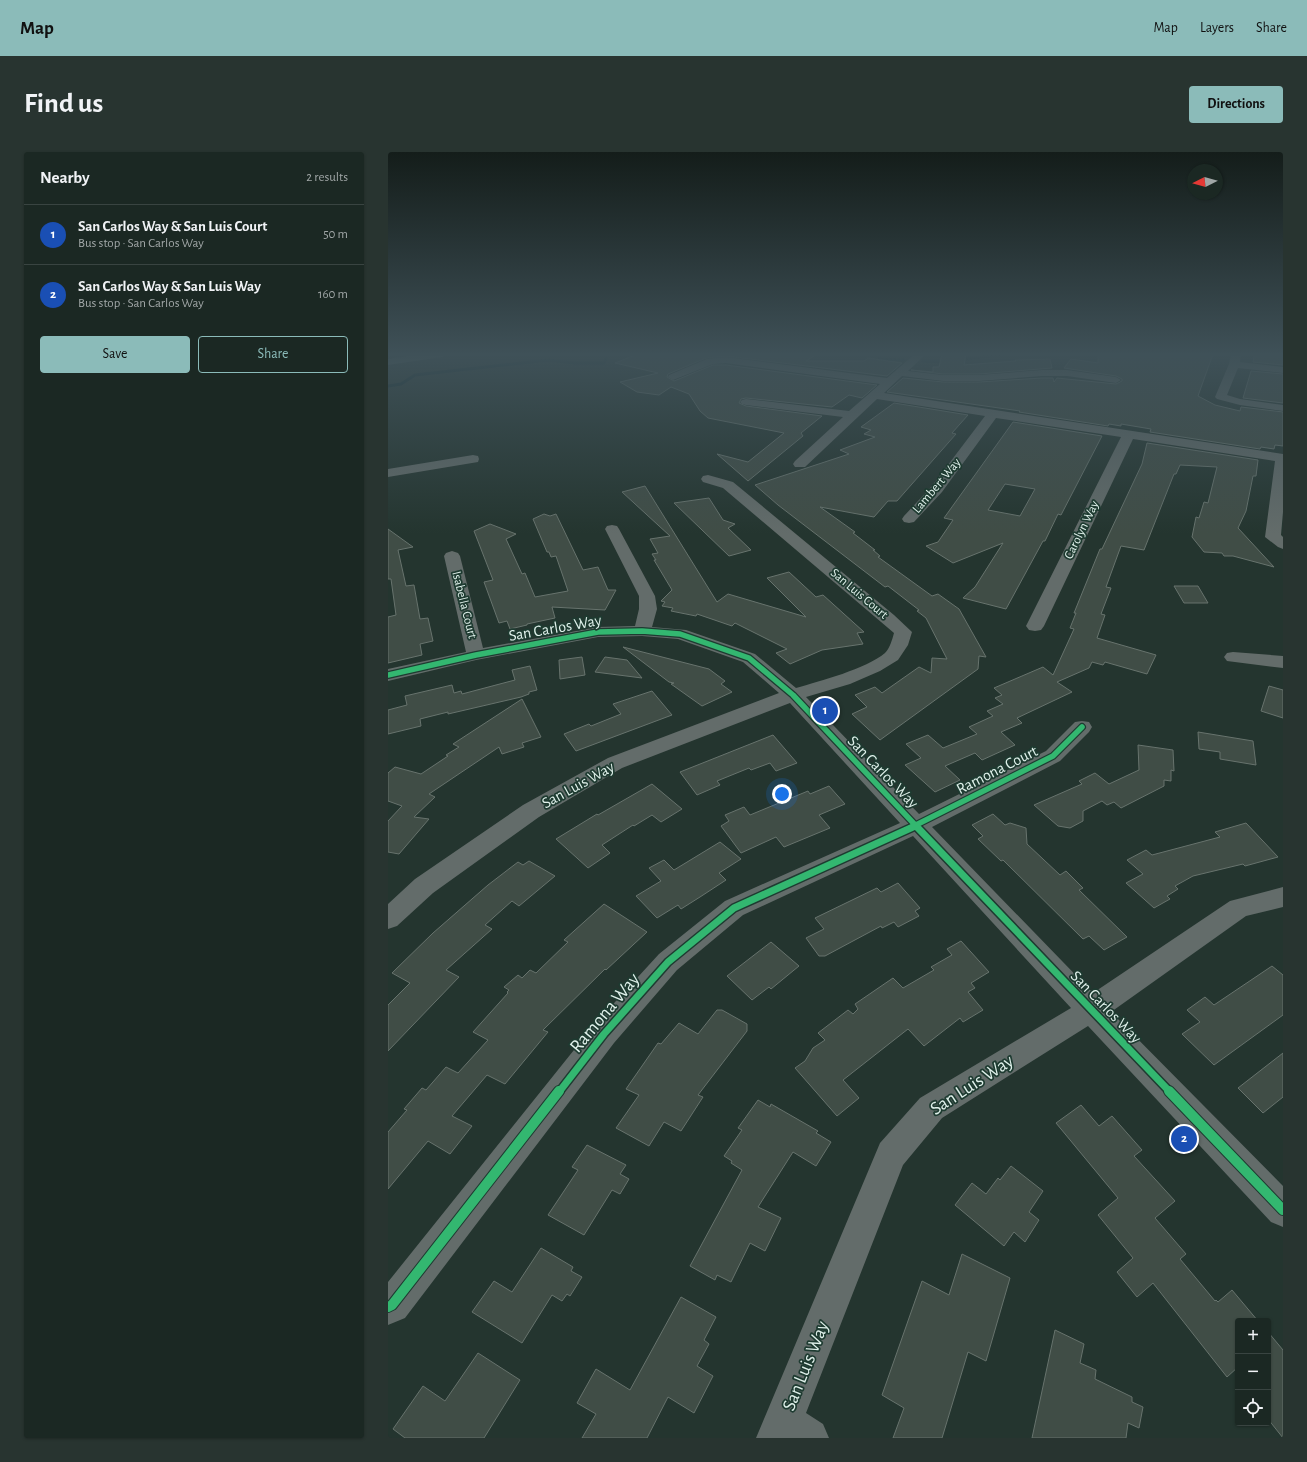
<!DOCTYPE html>
<meta charset="utf-8">
<style>
:root{--surface:#1b2823;--page:#283430;--text:#f1f3f6;--muted:#a0a6a6;--line:#394441;--accent:#8bbbb9}
body{margin:0;font-family:"Alegreya Sans",sans-serif;background:var(--page);color:var(--text)}
.controls{position:absolute;right:12px;bottom:12px;display:grid;overflow:hidden;border-radius:4px;box-shadow:0 1px 3px #0004}
.controls button{width:36px;height:36px;display:grid;place-items:center;padding:0;border:0;border-bottom:1px solid var(--line);background:var(--surface);color:var(--text);font:20px sans-serif}
.compass{position:absolute;left:799px;top:12px;width:36px;height:36px;border-radius:50%;background:var(--surface);box-shadow:0 1px 3px #0004;rotate:264deg}
.you{position:absolute;left:394px;top:642px;width:14px;height:14px;margin:-10px;border:3px solid #fff;border-radius:50%;background:#1a73e8;box-shadow:0 0 0 6px #1a73e833}
.badge{display:grid;place-items:center;width:26px;height:26px;border-radius:50%;background:var(--accent);color:#fff;font-size:13px;font-weight:700}
.pin{position:absolute;translate:-50% -50%;border:2px solid #fff;box-shadow:0 1px 4px #0006}
.list{margin:0;padding:0;list-style:none}
h2{display:flex;justify-content:space-between;align-items:center;height:52px;margin:0;padding:0 16px;font-size:17px}
h2 small{font-size:13px;font-weight:400;color:var(--muted)}
.list li{display:grid;grid-template-columns:26px 1fr auto;gap:12px;align-items:center;box-sizing:border-box;height:60px;padding:0 16px;border-top:1px solid var(--line)}
.list b{display:block;font-size:15px;white-space:nowrap}
.list p{margin:0;font-size:13px;white-space:nowrap;color:var(--muted)}
.list em{font-size:13px;font-style:normal;color:var(--muted)}
.actions{display:flex;gap:8px;padding:12px 16px}
.actions a{flex:1;padding:9px 0;border:1px solid var(--accent);border-radius:4px;text-align:center;font-size:14px;color:var(--accent)}
.actions .main{background:var(--accent);color:#111}
.icon{flex:none;width:22px;height:22px;fill:none;stroke:currentColor;stroke-width:2;stroke-linecap:round;stroke-linejoin:round}
.map{position:relative;flex:none;width:895px;height:1286px;overflow:hidden;border-radius:4px}
header{display:flex;align-items:center;gap:24px;box-sizing:border-box;height:56px;padding:0 20px;background:var(--accent);color:#111}
header strong{font-size:19px}
nav{display:flex;gap:22px;margin-inline-start:auto;font-size:14px}
.intro{display:flex;align-items:center;justify-content:space-between;box-sizing:border-box;height:96px;padding:0 24px}
h1{margin:0;font-size:28px}
.button{padding:10px 18px;border-radius:4px;background:var(--accent);color:#111;font-size:14px;font-weight:700}
main{display:flex;gap:24px;padding:0 24px}
aside{flex:1;background:var(--surface);border-radius:4px;box-shadow:0 1px 3px #0004}
.map>svg:first-child{display:block}
.lines{fill:none;stroke-linecap:round;stroke-linejoin:round}
.stream{stroke:#032126;stroke-width:3}
.building{fill:#404d46;stroke:#67736d;fill-rule:evenodd}
.minor{fill:#636c6a;fill-rule:evenodd}
.major{fill:#606d6a;fill-rule:evenodd}
.cycleway-far2-casing{stroke:#1e3b31;stroke-width:8}
.cycleway-far1-casing{stroke:#1e3b31;stroke-width:10}
.cycleway-casing{stroke:#1e3b31;stroke-width:12}
.cycleway-far2{stroke:#33b770;stroke-width:5.5}
.cycleway-far1{stroke:#33b770;stroke-width:7}
.cycleway{stroke:#33b770;stroke-width:10}
.labels{text-anchor:middle;dominant-baseline:central;stroke-width:3.5;stroke-linejoin:round;paint-order:stroke}
.far-street-label{font-size:13px;fill:#e0f1eb;stroke:#1e3b31}
.street-label{font-size:16px;fill:#e0f1eb;stroke:#1e3b31}
.near-street-label{font-size:19px;fill:#e0f1eb;stroke:#1e3b31}
</style>
<header>
<strong>Map</strong>
<nav><a>Map</a><a>Layers</a><a>Share</a></nav>
</header>
<div class="intro"><h1>Find us</h1><a class="button">Directions</a></div>
<main>
<aside>
<h2>Nearby<small>2 results</small></h2>
<ul class="list">
<li><span class="badge" style="background:#1a4fb4">1</span><div><b>San Carlos Way &amp; San Luis Court</b><p>Bus stop · San Carlos Way</p></div><em>50 m</em></li>
<li><span class="badge" style="background:#1a4fb4">2</span><div><b>San Carlos Way &amp; San Luis Way</b><p>Bus stop · San Carlos Way</p></div><em>160 m</em></li>
</ul>
<div class="actions"><a class="main">Save</a><a>Share</a></div>
</aside>
<div class="map">
<svg width="895" height="1286" viewBox="0 0 895 1286">
<rect width="100%" height="100%" fill="#24352f"/>
<g class="lines">
<path class="stream" d="M 488,202 L 492,207 L 516,208
M 571,208 L 617,202 L 651,202
M 535,209 L 559,210
M 0,234 L 13,232 L 27,223 L 160,208 L 187,211 L 216,211 L 220,202"/>
</g>
<path class="building" d="M 250,202 L 429,202 L 418,209 L 476,209 L 480,206 L 514,211 L 499,224 L 338,204 L 318,206 L 280,222 L 279,225 L 286,229 L 325,213 L 338,213 L 489,233 L 474,246 L 461,243 L 444,255 L 358,246 L 353,247 L 351,251 L 358,254 L 434,264 L 413,281 L 415,284 L 360,329 L 329,302 L 360,310 L 396,281 L 320,266 L 312,259 L 301,242 L 283,235 L 271,243 L 249,240 L 232,230 L 270,221 L 227,211 Z
M 554,202 L 578,202 L 576,213 L 628,209 L 627,208 L 662,207 L 664,216 L 591,222 L 555,222 L 523,218 L 545,220 L 545,215 L 551,215 Z
M 710,202 L 825,202 L 810,244 L 827,253 L 852,259 L 853,255 L 895,260 L 895,294 L 887,293 L 886,297 L 873,295 L 872,297 L 762,280 L 763,277 L 733,272 L 733,274 L 721,272 L 720,274 L 631,260 L 632,259 L 499,240 L 515,226 L 555,230 L 591,230 L 654,226 L 665,226 L 666,230 L 669,226 L 728,232 L 734,229 L 734,227 L 728,224 L 676,216 L 683,207 L 710,211 Z
M 870,202 L 895,202 L 895,213 L 865,210 L 866,204 L 869,204 Z
M 863,219 L 895,222 L 895,251 L 855,246 Z
M 506,251 L 580,263 L 564,281 L 568,282 L 509,349 L 500,349 L 486,365 L 432,355 L 467,380 L 465,381 L 487,398 L 485,398 L 492,404 L 490,405 L 544,444 L 550,442 L 571,457 L 598,505 L 591,504 L 590,517 L 492,588 L 464,562 L 479,555 L 467,543 L 487,535 L 494,541 L 531,515 L 543,521 L 544,506 L 559,507 L 538,466 L 529,459 L 531,458 L 500,434 L 497,435 L 390,353 L 367,333 L 461,302 L 452,298 L 487,285 L 476,282 L 483,278 L 473,275 Z
M 625,270 L 714,284 L 673,363 L 670,362 L 657,389 L 655,389 L 618,457 L 575,446 L 587,435 L 615,391 L 565,411 L 538,394 L 550,390 L 565,368 L 556,366 ZM 617,332 L 647,337 L 632,364 L 600,358 Z
M 759,291 L 870,308 L 868,324 L 865,324 L 858,359 L 850,376 L 886,415 L 845,404 L 836,404 L 834,401 L 816,400 L 804,385 L 808,365 L 811,366 L 816,350 L 820,351 L 829,315 L 792,313 L 788,322 L 786,322 L 756,398 L 733,394 L 718,435 L 723,436 L 713,462 L 717,463 L 709,486 L 768,503 L 759,522 L 717,510 L 715,513 L 704,510 L 701,516 L 669,530 L 684,540 L 629,566 L 634,571 L 613,580 L 627,593 L 594,608 L 587,601 L 557,614 L 572,628 L 547,640 L 517,613 L 533,606 L 518,592 L 540,583 L 555,596 L 589,582 L 581,575 L 605,564 L 599,559 L 615,552 L 607,546 L 614,543 L 606,536 L 655,515 L 665,523 L 686,477 L 682,476 L 688,461 L 686,461 L 712,397 L 714,397 L 754,312 Z
M 257,334 L 329,450 L 340,442 L 418,465 L 379,426 L 401,420 L 428,445 L 435,443 L 476,480 L 469,481 L 475,492 L 434,498 L 402,512 L 388,501 L 399,497 L 347,471 L 344,474 L 309,462 L 308,464 L 283,459 L 285,456 L 274,454 L 277,450 L 273,449 L 284,438 L 266,408 L 268,408 L 264,402 L 270,401 L 262,387 L 282,384 L 234,340 Z
M 321,346 L 335,368 L 347,372 L 340,376 L 363,398 L 341,404 L 286,351 Z
M 156,362 L 162,364 L 168,362 L 195,418 L 210,415 L 220,438 L 228,438 L 217,458 L 164,455 L 167,466 L 139,472 L 139,473 L 122,477 L 119,469 L 111,471 L 96,430 L 105,428 L 86,379 L 102,372 L 128,382 L 118,387 L 134,422 L 137,421 L 147,445 L 180,439 L 168,404 L 163,405 L 161,400 L 159,400 L 145,367 Z
M 0,377 L 25,395 L 10,398 L 18,434 L 26,433 L 32,467 L 40,466 L 45,489 L 32,492 L 34,503 L 0,511 L 0,465 L 8,463 L 3,427 L 0,427 Z
M 786,434 L 810,434 L 820,451 L 796,451 Z
M 235,495 L 321,517 L 337,529 L 333,532 L 344,540 L 314,554 L 283,532 L 286,531 L 281,530 Z
M 194,505 L 197,523 L 172,527 L 171,508 Z
M 217,505 L 239,508 L 254,526 L 207,520 Z
M 142,514 L 149,538 L 141,540 L 141,542 L 133,545 L 60,562 L 60,560 L 32,567 L 33,574 L 0,582 L 0,558 L 19,553 L 17,544 L 64,533 L 66,541 L 73,539 L 74,542 L 127,528 L 124,518 Z
M 881,534 L 895,538 L 895,566 L 873,559 Z
M 264,539 L 284,563 L 188,599 L 176,582 L 201,572 L 203,574 L 233,562 L 225,552 Z
M 134,547 L 153,585 L 134,591 L 136,595 L 114,602 L 111,595 L 41,642 L 47,645 L 26,665 L 41,667 L 11,702 L 0,700 L 0,669 L 14,654 L 0,649 L 0,621 L 7,615 L 33,622 L 60,604 L 58,603 L 71,595 L 65,592 Z
M 810,580 L 865,589 L 868,613 L 832,607 L 832,600 L 811,597 Z
M 385,583 L 409,611 L 388,619 L 382,611 L 363,618 L 361,616 L 329,629 L 332,633 L 309,643 L 292,620 Z
M 750,593 L 785,598 L 786,619 L 783,618 L 783,629 L 776,628 L 776,634 L 733,656 L 726,650 L 719,653 L 714,649 L 695,659 L 695,669 L 682,676 L 670,674 L 646,653 L 694,632 L 691,629 L 707,621 L 721,632 L 751,618 Z
M 264,632 L 294,657 L 273,670 L 264,663 L 246,674 L 245,673 L 214,693 L 222,701 L 200,716 L 168,687 L 209,662 L 210,663 Z
M 441,634 L 457,652 L 431,663 L 442,676 L 396,695 L 388,685 L 353,701 L 333,674 L 341,669 L 337,663 L 356,655 L 362,663 L 420,639 L 422,642 Z
M 605,662 L 617,673 L 622,671 L 638,676 L 639,692 L 672,723 L 678,719 L 695,736 L 691,738 L 739,785 L 716,798 L 701,784 L 695,787 L 615,708 L 613,709 L 590,687 L 595,684 L 584,673 Z
M 858,671 L 890,705 L 857,714 L 855,712 L 805,724 L 787,734 L 790,737 L 779,744 L 782,747 L 766,756 L 738,731 L 755,722 L 739,708 L 758,698 L 764,703 L 832,685 L 827,680 Z
M 332,690 L 353,707 L 331,721 L 338,728 L 312,745 L 293,757 L 290,753 L 269,766 L 248,744 L 273,729 L 261,716 L 276,708 L 286,718 Z
M 141,709 L 167,724 L 131,754 L 124,749 L 97,773 L 104,777 L 58,818 L 71,825 L 0,899 L 0,853 L 22,831 L 4,821 L 45,781 L 100,733 L 130,710 L 135,713 Z
M 510,731 L 532,756 L 527,759 L 531,764 L 510,775 L 506,770 L 494,776 L 493,774 L 437,804 L 431,804 L 418,786 L 436,777 L 427,766 L 489,736 L 493,740 Z
M 216,752 L 259,780 L 218,818 L 217,817 L 155,878 L 160,880 L 117,932 L 99,923 L 64,964 L 84,974 L 62,1002 L 40,989 L 0,1037 L 0,980 L 19,958 L 16,957 L 34,936 L 38,938 L 58,915 L 70,921 L 100,888 L 85,880 L 120,841 L 119,840 L 121,838 L 116,835 L 130,823 L 134,826 L 142,818 L 148,821 L 180,790 L 176,788 Z
M 573,789 L 601,820 L 583,831 L 587,836 L 580,840 L 595,858 L 575,870 L 572,866 L 536,894 L 520,877 L 455,928 L 471,946 L 449,964 L 407,916 L 417,909 L 425,896 L 437,888 L 430,881 L 460,858 L 465,862 L 470,857 L 467,852 L 505,826 L 515,836 L 546,818 L 543,815 L 564,803 L 559,797 Z
M 383,790 L 411,814 L 383,837 L 381,835 L 364,848 L 339,824 Z
M 884,814 L 895,823 L 895,863 L 826,913 L 794,882 L 812,870 L 799,858 L 817,845 L 826,853 Z
M 329,858 L 334,858 L 359,872 L 359,879 L 310,943 L 315,945 L 293,979 L 276,970 L 261,994 L 228,976 L 251,943 L 238,937 L 270,891 L 273,892 L 291,871 L 310,882 Z
M 895,901 L 895,945 L 875,961 L 850,936 Z
M 370,948 L 382,955 L 383,952 L 430,979 L 428,981 L 443,990 L 428,1014 L 405,1000 L 370,1055 L 393,1066 L 377,1099 L 362,1091 L 343,1130 L 329,1123 L 327,1128 L 302,1114 L 354,1018 L 343,1011 L 344,1009 L 336,1004 L 354,978 L 350,976 Z
M 693,953 L 711,974 L 724,964 L 754,998 L 746,1004 L 787,1049 L 767,1066 L 798,1102 L 792,1107 L 827,1149 L 828,1148 L 830,1150 L 844,1138 L 870,1169 L 850,1169 L 850,1215 L 839,1225 L 765,1131 L 749,1145 L 729,1120 L 745,1106 L 710,1063 L 730,1046 L 668,971 Z
M 199,993 L 238,1013 L 232,1022 L 241,1027 L 232,1042 L 224,1038 L 196,1083 L 160,1063 L 190,1018 L 184,1015 Z
M 623,1014 L 655,1039 L 641,1060 L 651,1068 L 637,1090 L 626,1080 L 616,1094 L 567,1053 L 584,1031 L 598,1042 L 610,1026 L 612,1028 Z
M 153,1096 L 185,1115 L 183,1119 L 194,1125 L 182,1144 L 179,1142 L 174,1149 L 164,1143 L 134,1191 L 84,1160 L 106,1129 L 124,1140 Z
M 574,1102 L 622,1126 L 598,1209 L 580,1200 L 554,1286 L 505,1286 L 516,1256 L 494,1243 L 534,1129 L 561,1143 Z
M 293,1145 L 328,1165 L 316,1188 L 321,1192 L 309,1214 L 325,1224 L 306,1261 L 280,1245 L 259,1286 L 194,1286 L 208,1262 L 189,1251 L 208,1217 L 242,1238 Z
M 667,1178 L 696,1192 L 692,1211 L 708,1218 L 707,1227 L 744,1245 L 744,1250 L 755,1255 L 751,1276 L 740,1271 L 738,1286 L 644,1286 Z
M 880,1180 L 895,1198 L 895,1286 L 880,1267 Z
M 90,1201 L 132,1228 L 96,1286 L 17,1286 L 5,1277 L 35,1234 L 57,1249 Z"/>
<g class="lines">
<path class="minor" d="M 527,202 L 538,202 L 520,219 L 555,223 L 591,223 L 654,218 L 679,218 L 728,225 L 733,228 L 728,231 L 679,224 L 654,224 L 591,229 L 555,229 L 514,224 L 496,241 L 895,302 L 895,360 L 893,383 L 895,385 L 895,397 L 890,395 L 877,385 L 887,309 L 745,287 L 656,474 L 653,478 L 647,479 L 641,478 L 638,474 L 733,285 L 608,266 L 554,340 L 526,370 L 521,371 L 516,370 L 514,367 L 516,364 L 544,334 L 597,264 L 489,247 L 417,315 L 407,315 L 405,312 L 407,309 L 455,265 L 358,253 L 354,252 L 352,250 L 354,248 L 358,247 L 461,259 L 492,232 L 338,211 L 325,212 L 285,228 L 280,225 L 281,223 L 319,207 L 338,205 L 499,226 Z
M 843,202 L 853,202 L 852,210 L 895,215 L 895,221 L 850,216 L 839,243 L 852,247 L 895,253 L 895,259 L 852,253 L 829,247 L 827,245 L 841,212 Z
M 85,303 L 90,304 L 91,307 L 90,310 L 0,325 L 0,317 Z
M 320,323 L 345,330 L 506,463 L 524,480 L 520,493 L 510,508 L 492,519 L 462,532 L 418,545 L 531,662 L 658,599 L 687,570 L 694,569 L 701,570 L 704,575 L 701,580 L 672,609 L 544,675 L 705,841 L 842,749 L 895,735 L 895,755 L 858,764 L 723,860 L 895,1034 L 895,1075 L 883,1070 L 700,874 L 554,966 L 515,1013 L 418,1261 L 435,1272 L 441,1286 L 368,1286 L 492,991 L 532,946 L 683,856 L 525,684 L 355,763 L 289,818 L 226,891 L 17,1166 L 0,1173 L 0,1130 L 206,873 L 271,802 L 337,749 L 512,671 L 402,551 L 234,616 L 151,665 L 45,741 L 9,774 L 0,777 L 0,752 L 27,727 L 135,653 L 220,606 L 391,541 L 355,510 L 290,487 L 254,484 L 210,485 L 88,508 L 0,529 L 0,517 L 78,500 L 56,404 L 58,401 L 64,399 L 70,401 L 72,404 L 95,496 L 210,475 L 247,474 L 251,457 L 251,444 L 217,377 L 219,374 L 224,373 L 229,374 L 231,377 L 267,444 L 269,457 L 264,475 L 298,478 L 367,502 L 408,536 C 432,529 478,517 497,501 C 502,496 504,488 506,481 L 335,336 L 315,330 L 313,327 L 315,324 Z
M 845,500 L 895,504 L 895,516 L 839,509 L 836,505 L 839,501 Z"/>
<path class="major" d="M 34,202 L 59,202 L 54,205 L 0,213 L 0,207 Z"/>
<g class="cycleway-far2-casing">
<path id="cycleway-far2" d="M 0,523 L 88,503 L 210,480 L 254,479 L 292,482 L 361,506 L 405,543 L 530,676
M 522,676 L 665,604 L 694,575"/>
</g>
<g class="cycleway-far1-casing">
<path id="cycleway-far1" d="M 529,675 L 782,940
M 171,940 L 216,882 L 280,810 L 346,756 L 525,675"/>
</g>
<g class="cycleway-casing">
<path id="cycleway" d="M 781,939 L 895,1058
M 0,1155 L 4,1153 L 171,939"/>
</g>
<use href="#cycleway-far2" class="cycleway-far2"/>
<use href="#cycleway-far1" class="cycleway-far1"/>
<use href="#cycleway" class="cycleway"/>
</g>
<linearGradient id="sky" x2="0" y2="1"><stop stop-color="#141d1a"/><stop offset="0.53" stop-color="#3f5158"/><stop offset="1" stop-color="#3f5158" stop-opacity="0"/></linearGradient>
<rect width="895" height="382" fill="url(#sky)"/>
<g class="labels">
<g class="far-street-label">
<text transform="translate(549 334) rotate(-50)">Lambert Way</text>
<text transform="translate(694 378) rotate(-64)">Carolyn Way</text>
<text transform="translate(471 442) rotate(40)">San Luis Court</text>
<text transform="translate(76 453) rotate(76)">Isabella Court</text>
</g>
<g class="street-label">
<text transform="translate(167 476) rotate(-10)">San Carlos Way</text>
<text transform="translate(609 618) rotate(-27)">Ramona Court</text>
<text transform="translate(495 620) rotate(46)">San Carlos Way</text>
<text transform="translate(190 633) rotate(-29)">San Luis Way</text>
<text transform="translate(718 855) rotate(46)">San Carlos Way</text>
</g>
<g class="near-street-label">
<text transform="translate(217 861) rotate(-50)">Ramona Way</text>
<text transform="translate(584 933) rotate(-33)">San Luis Way</text>
<text transform="translate(418 1214) rotate(-68)">San Luis Way</text>
</g>
</g>
</svg>
<div class="controls">
<button>+</button>
<button>−</button>
<button><svg class="icon" aria-label="locate" viewBox="0 0 24 24"><circle cx="12" cy="12" r="6"/><path d="M12 2v4M12 18v4M2 12h4M18 12h4"/></svg></button>
</div>
<svg class="compass" viewBox="-18 -18 36 36"><path d="M0-13l5 13h-10z" fill="#e53935"/><path d="M0 13l5-13h-10z" fill="#a0a6a6"/></svg>
<div class="you"></div>
<div class="pin badge" style="left:437px;top:559px;background:#1a4fb4">1</div>
<div class="pin badge" style="left:796px;top:987px;background:#1a4fb4">2</div>
</div>
</main>
